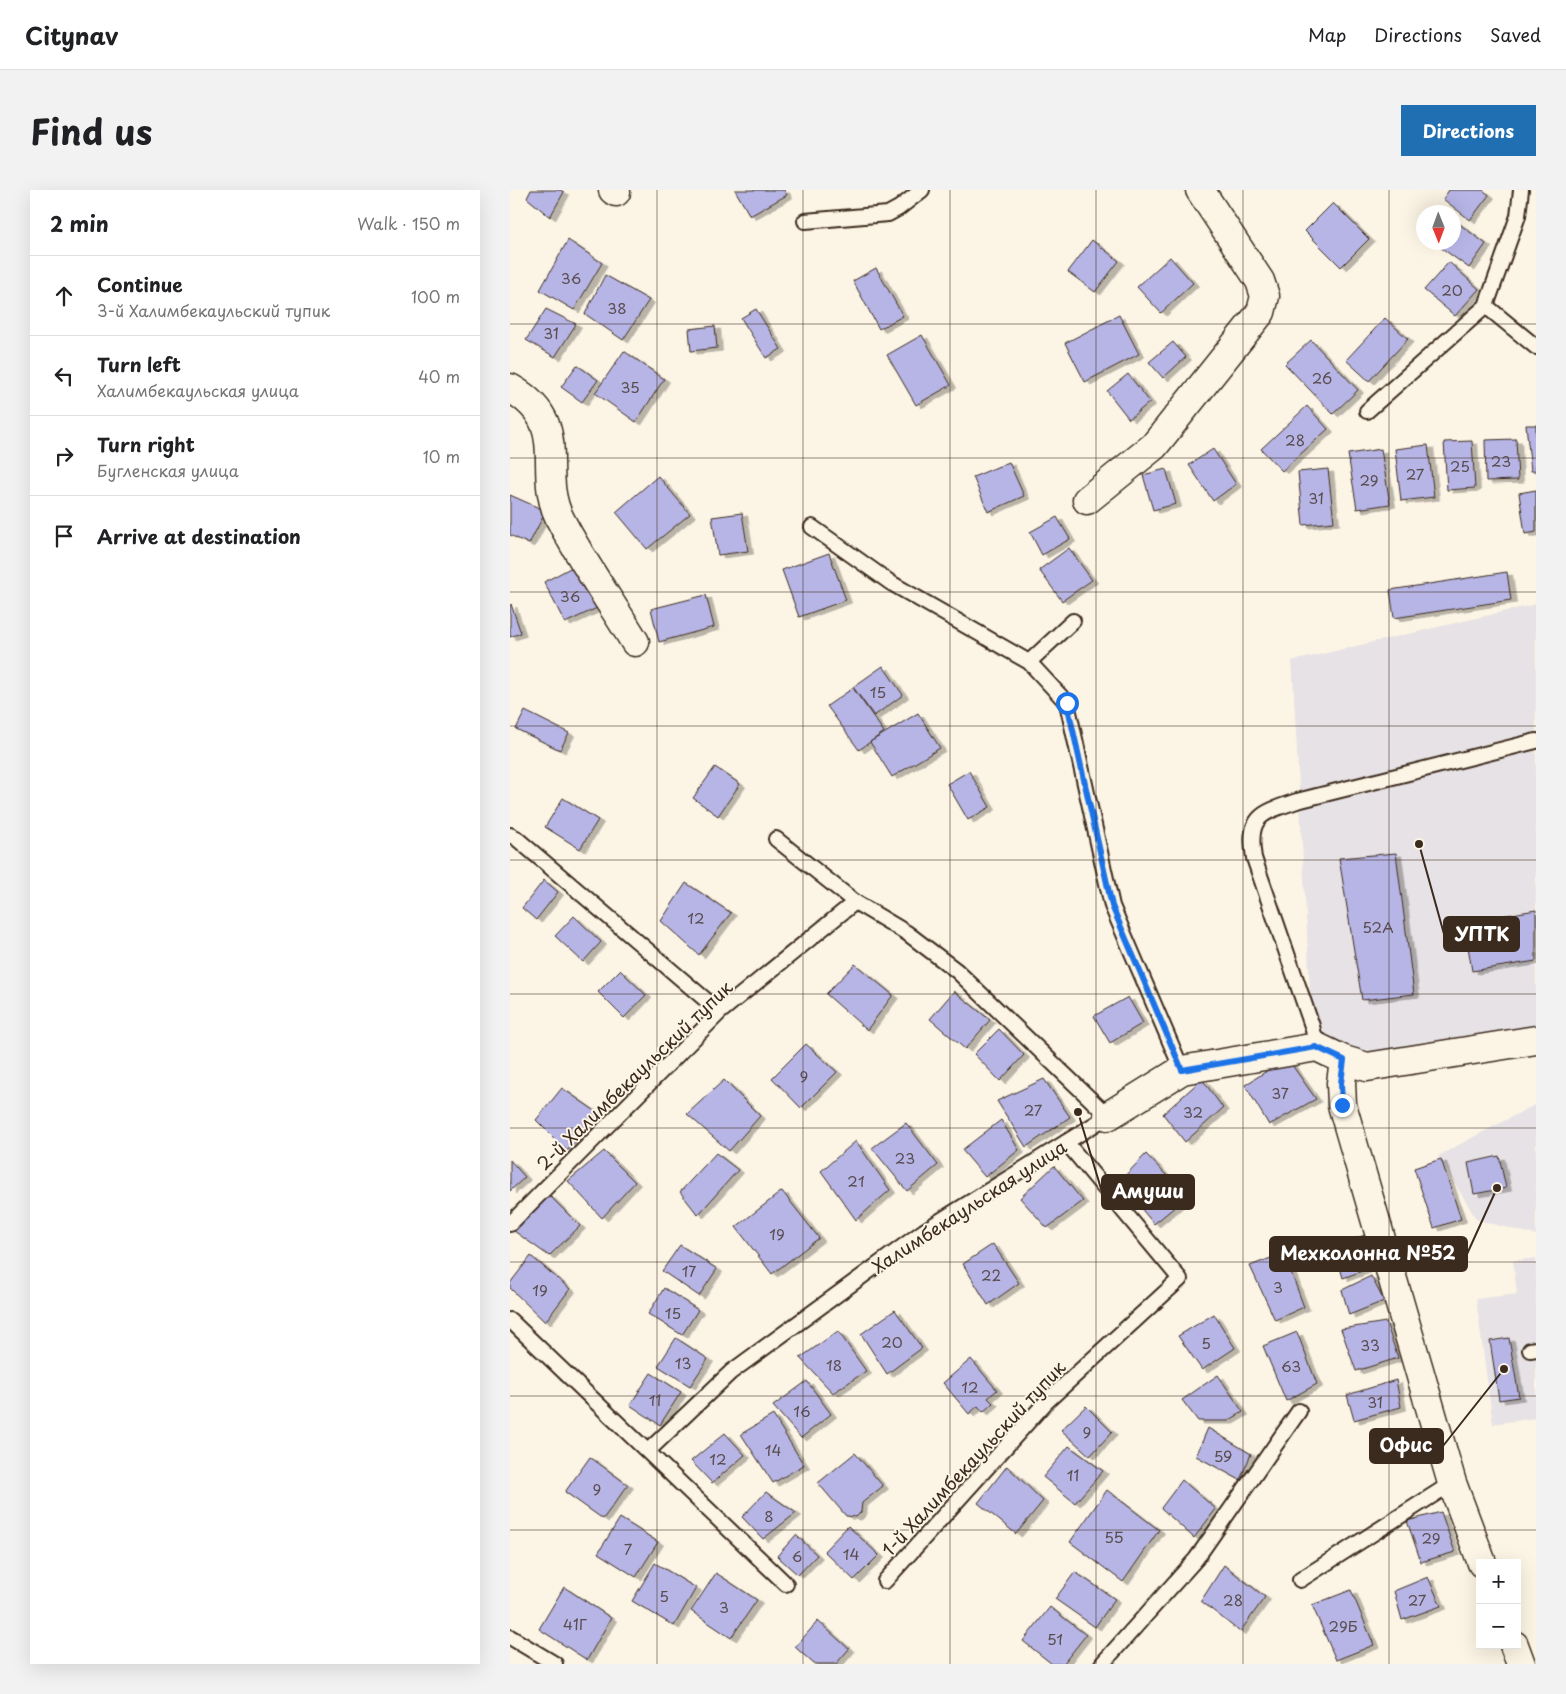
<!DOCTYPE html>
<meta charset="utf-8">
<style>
:root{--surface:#fff;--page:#f2f2f2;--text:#202124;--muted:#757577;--line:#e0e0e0;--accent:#1f6fb2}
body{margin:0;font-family:"Playpen Sans",sans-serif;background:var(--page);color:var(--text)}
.controls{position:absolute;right:15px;bottom:15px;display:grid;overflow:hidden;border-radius:0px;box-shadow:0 5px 20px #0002}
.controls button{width:45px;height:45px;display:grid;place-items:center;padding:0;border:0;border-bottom:1px solid var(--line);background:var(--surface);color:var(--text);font:25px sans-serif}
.compass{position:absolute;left:906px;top:15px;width:45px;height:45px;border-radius:50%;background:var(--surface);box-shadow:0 5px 20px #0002;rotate:179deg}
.stop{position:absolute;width:15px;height:15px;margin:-11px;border:4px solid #1a73e8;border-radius:50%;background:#fff}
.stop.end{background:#1a73e8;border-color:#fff;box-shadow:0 1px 5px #0008}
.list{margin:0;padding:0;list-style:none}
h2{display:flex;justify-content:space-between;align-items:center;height:65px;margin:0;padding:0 20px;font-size:21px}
h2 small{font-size:16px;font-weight:400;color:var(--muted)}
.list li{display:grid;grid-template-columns:32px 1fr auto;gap:15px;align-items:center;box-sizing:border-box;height:80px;padding:0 20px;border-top:1px solid var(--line)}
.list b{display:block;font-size:19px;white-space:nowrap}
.list p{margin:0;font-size:16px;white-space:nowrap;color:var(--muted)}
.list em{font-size:16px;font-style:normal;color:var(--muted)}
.icon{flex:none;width:28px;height:28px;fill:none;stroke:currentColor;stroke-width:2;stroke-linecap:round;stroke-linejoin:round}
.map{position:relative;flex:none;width:1026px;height:1474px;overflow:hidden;border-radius:0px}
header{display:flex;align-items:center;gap:30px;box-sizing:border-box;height:70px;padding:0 25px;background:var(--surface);border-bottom:1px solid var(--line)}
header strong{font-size:24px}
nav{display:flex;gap:28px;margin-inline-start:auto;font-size:18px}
.intro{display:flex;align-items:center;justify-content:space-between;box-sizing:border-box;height:120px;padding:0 30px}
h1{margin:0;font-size:35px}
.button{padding:12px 22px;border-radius:0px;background:var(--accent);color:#fff;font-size:18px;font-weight:700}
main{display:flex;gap:30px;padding:0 30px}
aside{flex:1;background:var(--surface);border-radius:0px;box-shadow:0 5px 20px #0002}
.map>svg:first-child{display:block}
.built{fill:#e7e2e5}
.building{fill:#b6b5e6;stroke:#3b2a1e;filter:url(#shadow)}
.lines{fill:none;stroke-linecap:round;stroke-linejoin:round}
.lane-casing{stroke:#3b2a1e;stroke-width:18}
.street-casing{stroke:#3b2a1e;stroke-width:31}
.lane{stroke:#fcf5e5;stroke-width:14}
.street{stroke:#fcf5e5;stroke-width:28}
.route{stroke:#1a73e8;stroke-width:6}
.grid{fill:none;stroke:#3b2a1e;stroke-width:1;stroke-opacity:0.55}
.labels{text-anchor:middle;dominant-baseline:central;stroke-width:4;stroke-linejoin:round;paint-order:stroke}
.number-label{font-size:15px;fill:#5a4d50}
.street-label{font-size:18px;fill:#3b2a1e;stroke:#fcf5e5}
.leader{fill:none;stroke:#3b2a1e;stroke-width:2}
.callout-dot{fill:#3b2a1e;stroke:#fcf5e5;stroke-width:2}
.callout{fill:#3b2a1e;stroke:#3b2a1e;stroke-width:2}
.callout-label{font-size:19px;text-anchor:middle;font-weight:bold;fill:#fff}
</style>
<header>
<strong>Citynav</strong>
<nav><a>Map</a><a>Directions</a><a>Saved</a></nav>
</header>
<div class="intro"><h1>Find us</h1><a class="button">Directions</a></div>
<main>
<aside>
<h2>2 min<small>Walk · 150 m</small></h2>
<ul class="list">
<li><svg class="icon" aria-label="ahead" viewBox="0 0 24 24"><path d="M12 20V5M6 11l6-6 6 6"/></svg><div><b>Continue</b><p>3-й Халимбекаульский тупик</p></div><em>100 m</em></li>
<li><svg class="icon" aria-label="left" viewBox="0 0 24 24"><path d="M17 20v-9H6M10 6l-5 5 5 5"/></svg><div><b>Turn left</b><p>Халимбекаульская улица</p></div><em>40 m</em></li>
<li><svg class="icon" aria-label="right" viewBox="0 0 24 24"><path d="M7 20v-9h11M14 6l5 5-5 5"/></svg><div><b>Turn right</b><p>Бугленская улица</p></div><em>10 m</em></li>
<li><svg class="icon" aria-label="arrive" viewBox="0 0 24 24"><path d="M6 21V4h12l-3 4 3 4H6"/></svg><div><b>Arrive at destination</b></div></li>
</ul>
</aside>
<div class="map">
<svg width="1026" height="1474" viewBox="0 0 1026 1474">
<defs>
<filter id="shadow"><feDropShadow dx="5.5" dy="3" stdDeviation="0" flood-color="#0004"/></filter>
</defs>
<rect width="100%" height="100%" fill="#fcf5e5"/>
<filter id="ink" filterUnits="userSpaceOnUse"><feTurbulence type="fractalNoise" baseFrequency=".02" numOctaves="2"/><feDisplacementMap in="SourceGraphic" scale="10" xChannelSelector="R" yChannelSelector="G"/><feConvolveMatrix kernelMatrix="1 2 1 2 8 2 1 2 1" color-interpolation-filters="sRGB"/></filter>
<g filter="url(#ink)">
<path class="built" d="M 1026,414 L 1026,840 L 859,868 L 802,836 L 782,471 Z
M 1026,914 L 1026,1045 L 967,1030 L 928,966 Z
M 1026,1068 L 1026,1228 L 983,1234 L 966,1109 L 1007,1104 L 1003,1071 Z"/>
<path class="building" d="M 21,0 L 50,0 L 54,2 L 40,27 L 17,8 Z
M 225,0 L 274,0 L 277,5 L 240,26 Z
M 939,0 L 973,0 L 979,5 L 960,30 L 933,9 Z
M 823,13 L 859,49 L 831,77 L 795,41 Z
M 944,30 L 976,54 L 959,78 L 926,54 L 944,52 Z
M 58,50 L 92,73 L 64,120 L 30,100 Z
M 582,50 L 609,71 L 585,102 L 558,82 Z
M 660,67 L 683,93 L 651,123 L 627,97 Z
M 939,72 L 969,99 L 945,126 L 914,100 Z
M 366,78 L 393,126 L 369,139 L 343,91 Z
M 95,85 L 139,110 L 113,150 L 75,124 Z
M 36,119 L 66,134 L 45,167 L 16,150 Z
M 246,119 L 271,159 L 256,168 L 231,128 Z
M 609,125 L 629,164 L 575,192 L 555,153 Z
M 875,128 L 898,149 L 859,191 L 836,170 Z
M 205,136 L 207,158 L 181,161 L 179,139 Z
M 412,145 L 441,195 L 406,215 L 377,165 Z
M 801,150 L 848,200 L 823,224 L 775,174 Z
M 663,152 L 676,167 L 653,188 L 639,172 Z
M 114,161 L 154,189 L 126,232 L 85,203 Z
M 67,175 L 88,190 L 72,212 L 51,197 Z
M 618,184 L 640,212 L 619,229 L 597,201 Z
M 797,216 L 818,239 L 772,281 L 751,259 Z
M 1016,235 L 1026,235 L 1026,281 L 1021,281 Z
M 1006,249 L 1008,290 L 976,291 L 975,250 Z
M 962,251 L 965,298 L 937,300 L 934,252 Z
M 918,255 L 924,307 L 891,311 L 885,259 Z
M 703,259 L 726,294 L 703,311 L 679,275 Z
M 871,259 L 880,314 L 847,319 L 838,264 Z
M 499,272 L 514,306 L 478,322 L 463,287 Z
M 656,279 L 666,314 L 643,320 L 633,285 Z
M 818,279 L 824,332 L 793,335 L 788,282 Z
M 148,286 L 180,324 L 137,359 L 106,322 Z
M 1026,300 L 1026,342 L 1015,344 L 1009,303 Z
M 0,305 L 36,321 L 19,354 L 0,345 Z
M 232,323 L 238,361 L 208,365 L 202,327 Z
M 547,327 L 560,349 L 532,365 L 520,342 Z
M 559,358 L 582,390 L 552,411 L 529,380 Z
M 319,363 L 336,410 L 289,427 L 272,380 Z
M 64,376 L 87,418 L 55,433 L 34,392 Z
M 997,382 L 1001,410 L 884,428 L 880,400 Z
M 196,405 L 204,437 L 149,452 L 141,419 Z
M 1,414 L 11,443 L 0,447 L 0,415 Z
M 373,476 L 393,505 L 364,526 L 343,497 Z
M 343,498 L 374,542 L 349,560 L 317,516 Z
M 15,521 L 59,543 L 50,560 L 6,539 Z
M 408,523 L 430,558 L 382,587 L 360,552 Z
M 205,577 L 230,594 L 208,626 L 183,608 Z
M 459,581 L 480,617 L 458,630 L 437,594 Z
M 53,608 L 88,630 L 70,659 L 35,637 Z
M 886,663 L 904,804 L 852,810 L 829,668 Z
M 34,690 L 48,702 L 26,730 L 12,718 Z
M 176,693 L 221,723 L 189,765 L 151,731 Z
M 1026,720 L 1026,771 L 962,781 L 954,732 Z
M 64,726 L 91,752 L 73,772 L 45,746 Z
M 345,774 L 383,805 L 357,840 L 316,804 Z
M 110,780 L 136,805 L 114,828 L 88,802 Z
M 444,801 L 480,830 L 455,859 L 420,829 Z
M 618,807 L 633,833 L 600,853 L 584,826 Z
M 489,839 L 514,865 L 490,891 L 464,864 Z
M 296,854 L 327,882 L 291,918 L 262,888 Z
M 777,868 L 806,909 L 759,935 L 735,895 Z
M 534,889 L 560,927 L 516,957 L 487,911 Z
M 692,889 L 713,918 L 675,952 L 653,924 Z
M 214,890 L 250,926 L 219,961 L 177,924 Z
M 52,898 L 91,925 L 57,961 L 26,930 Z
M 491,930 L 509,960 L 475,987 L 452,960 Z
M 396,933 L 428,975 L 397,1001 L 362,958 Z
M 346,951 L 380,1000 L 346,1030 L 311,981 Z
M 94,961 L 125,992 L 92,1028 L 58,991 Z
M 206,963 L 228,980 L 188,1025 L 170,1002 Z
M 636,964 L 677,1007 L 644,1034 L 609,992 Z
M 989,966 L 996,998 L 964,1004 L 958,973 Z
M 931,969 L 951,1029 L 924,1038 L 904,978 Z
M 0,970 L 15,987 L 0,1001 Z
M 544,976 L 573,1011 L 537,1038 L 510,1008 Z
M 272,1001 L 309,1048 L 262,1084 L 226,1037 Z
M 39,1005 L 70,1036 L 39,1066 L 4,1041 Z
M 855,1045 L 866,1076 L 833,1088 L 824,1056 Z
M 483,1054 L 509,1093 L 478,1115 L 453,1074 Z
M 170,1055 L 207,1079 L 189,1106 L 152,1081 Z
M 774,1063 L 794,1117 L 765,1130 L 740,1076 Z
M 21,1066 L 60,1099 L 35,1132 L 0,1098 L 0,1093 Z
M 861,1086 L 874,1111 L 839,1125 L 832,1100 Z
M 154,1098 L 188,1120 L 172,1145 L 138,1124 Z
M 385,1120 L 412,1158 L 377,1184 L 351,1144 Z
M 704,1124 L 725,1158 L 692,1180 L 668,1146 Z
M 876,1132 L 888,1168 L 846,1181 L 831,1139 Z
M 328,1141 L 356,1181 L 323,1203 L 290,1168 Z
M 787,1142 L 807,1194 L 776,1211 L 753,1156 Z
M 166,1148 L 198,1169 L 180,1196 L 148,1176 Z
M 999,1148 L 1009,1207 L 989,1210 L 980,1151 Z
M 461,1169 L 487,1200 L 478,1208 L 483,1213 L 473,1222 L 468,1216 L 459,1224 L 433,1193 Z
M 141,1183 L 171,1202 L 150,1235 L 120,1215 Z
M 708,1185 L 733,1222 L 718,1231 L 688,1231 L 672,1210 Z
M 886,1190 L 891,1217 L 844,1230 L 837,1205 Z
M 297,1191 L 321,1224 L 291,1248 L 263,1216 Z
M 576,1216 L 602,1242 L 580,1266 L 551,1240 Z
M 263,1225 L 294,1275 L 263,1293 L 231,1244 Z
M 698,1238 L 741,1264 L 730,1290 L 686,1266 Z
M 215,1243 L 235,1265 L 202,1293 L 181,1271 Z
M 559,1256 L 593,1281 L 565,1313 L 533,1287 Z
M 345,1263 L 373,1296 L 352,1313 L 351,1322 L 346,1327 L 336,1326 L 308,1293 Z
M 80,1267 L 118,1295 L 93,1329 L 55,1302 Z
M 497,1276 L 533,1311 L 506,1344 L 468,1313 Z
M 672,1290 L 706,1319 L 684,1348 L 651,1318 Z
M 597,1300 L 649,1340 L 613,1392 L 560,1352 Z
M 256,1302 L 286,1323 L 253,1349 L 232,1327 Z
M 931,1322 L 945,1362 L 911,1372 L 897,1331 Z
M 110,1328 L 148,1352 L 126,1387 L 88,1363 Z
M 338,1336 L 369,1365 L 344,1390 L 314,1361 Z
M 286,1345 L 307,1365 L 288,1385 L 267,1366 Z
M 145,1373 L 186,1398 L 164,1436 L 122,1411 Z
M 714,1375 L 755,1407 L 730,1442 L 691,1411 Z
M 565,1382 L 605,1409 L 585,1437 L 545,1409 Z
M 206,1383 L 247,1410 L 221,1448 L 181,1421 Z
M 918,1387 L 931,1416 L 892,1430 L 884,1401 Z
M 54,1397 L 101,1428 L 77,1470 L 29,1439 Z
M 841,1400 L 864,1455 L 826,1470 L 802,1415 Z
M 540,1417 L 576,1445 L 553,1474 L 542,1474 L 513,1451 Z
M 308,1431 L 339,1459 L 326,1474 L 304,1474 L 285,1457 Z"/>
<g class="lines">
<g class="lane-casing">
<path id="lane" d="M 295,31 L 378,24 L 389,18 L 412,0
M 976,116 L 1026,157
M 857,221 L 976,116 L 1008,26 L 1011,0
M 302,337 L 381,393 L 519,472 L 557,513 L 602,716 L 672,880
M 519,472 L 563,431
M 0,645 L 6,648 L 210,822
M 266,649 L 345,712
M 807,857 L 802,836 L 744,668 C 737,626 751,623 787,611 L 1026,551
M 0,1034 L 210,822 L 345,712 L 397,743 L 447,781 L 598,926 L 414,1041 L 221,1182 L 139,1260
M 0,1130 L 276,1394
M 1020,1160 L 1026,1159
M 790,1390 L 942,1293
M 375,1391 L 536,1212 L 670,1089 L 556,952
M 0,1447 L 45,1474
M 592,1474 L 686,1369 L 789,1221"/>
</g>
<g class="street-casing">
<path id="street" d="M 103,0 L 106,2
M 0,198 C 64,234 25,279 50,329 C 72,372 101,412 125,452
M 577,310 L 644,256 L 751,122 L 755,106 L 750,91 L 690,0
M 834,870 L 831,893 L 832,915 L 942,1293 L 972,1373
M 598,926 L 672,880 L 807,857 L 834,870 L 857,877 L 1026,850
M 1004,1455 L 1011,1474"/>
</g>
<use href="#lane" class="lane"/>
<use href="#street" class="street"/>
</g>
</g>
<g class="lines" filter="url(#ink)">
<path class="route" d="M 557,513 L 602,716 L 672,880 L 806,857 L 834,870 L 831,893 L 832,915"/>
</g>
<path class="grid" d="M 147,0 L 147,1474M 293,0 L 293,1474M 440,0 L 440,1474M 586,0 L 586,1474M 733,0 L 733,1474M 879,0 L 879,1474M 0,134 L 1026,134M 0,268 L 1026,268M 0,402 L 1026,402M 0,536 L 1026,536M 0,670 L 1026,670M 0,804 L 1026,804M 0,938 L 1026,938M 0,1072 L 1026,1072M 0,1206 L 1026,1206M 0,1340 L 1026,1340"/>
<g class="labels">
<g class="number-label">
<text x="61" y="87">36</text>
<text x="942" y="99">20</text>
<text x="107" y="117">38</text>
<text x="41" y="142">31</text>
<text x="812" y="187">26</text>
<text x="120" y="196">35</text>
<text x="785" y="249">28</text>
<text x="991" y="270">23</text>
<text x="950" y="275">25</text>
<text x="905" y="283">27</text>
<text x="859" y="289">29</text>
<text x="806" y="307">31</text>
<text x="60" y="405">36</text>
<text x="368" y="501">15</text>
<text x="186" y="727">12</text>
<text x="868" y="736">52А</text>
<text x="294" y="885">9</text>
<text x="770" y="902">37</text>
<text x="523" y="919">27</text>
<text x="683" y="921">32</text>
<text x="395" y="967">23</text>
<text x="346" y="990">21</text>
<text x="267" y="1043">19</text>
<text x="179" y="1080">17</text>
<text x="481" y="1084">22</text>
<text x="768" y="1096">3</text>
<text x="30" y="1099">19</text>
<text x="163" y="1122">15</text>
<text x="382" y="1151">20</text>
<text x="696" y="1152">5</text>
<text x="860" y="1154">33</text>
<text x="173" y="1172">13</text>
<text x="324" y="1174">18</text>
<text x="781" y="1175">63</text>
<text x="460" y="1196">12</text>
<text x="145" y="1209">11</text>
<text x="865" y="1211">31</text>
<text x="292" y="1220">16</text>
<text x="577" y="1241">9</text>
<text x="263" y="1259">14</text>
<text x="713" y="1265">59</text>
<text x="208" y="1268">12</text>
<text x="563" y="1284">11</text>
<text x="87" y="1298">9</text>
<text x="259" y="1325">8</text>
<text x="604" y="1346">55</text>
<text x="921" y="1347">29</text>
<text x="118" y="1358">7</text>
<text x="341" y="1363">14</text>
<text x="287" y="1365">6</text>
<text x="154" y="1405">5</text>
<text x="723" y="1409">28</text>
<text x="907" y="1409">27</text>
<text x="214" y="1416">3</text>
<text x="65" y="1433">41Г</text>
<text x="833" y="1435">29Б</text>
<text x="545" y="1448">51</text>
</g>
<g class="street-label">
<text transform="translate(124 885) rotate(-44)">2-й Халимбекаульский тупик</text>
<text transform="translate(459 1016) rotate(-33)">Халимбекаульская улица</text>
<text transform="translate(463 1268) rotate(-47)">1-й Халимбекаульский тупик</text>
</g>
</g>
<path class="leader" d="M909 654L934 744M568 922L592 1002M987 998L957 1064M994 1179L933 1256"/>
<g class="callout-dot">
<circle cx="909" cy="654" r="5"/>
<circle cx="568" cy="922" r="5"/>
<circle cx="987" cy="998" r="5"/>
<circle cx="994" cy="1179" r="5"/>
</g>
<g class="callout">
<rect x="934" y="727" width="75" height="34" rx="5"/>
<rect x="592" y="985" width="92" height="34" rx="5"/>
<rect x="760" y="1047" width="197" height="34" rx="5"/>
<rect x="860" y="1239" width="73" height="34" rx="5"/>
</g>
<g class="callout-label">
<text x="972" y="751">УПТК</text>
<text x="638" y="1008">Амуши</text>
<text x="858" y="1070">Мехколонна №52</text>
<text x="896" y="1262">Офис</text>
</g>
</svg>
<div class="controls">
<button>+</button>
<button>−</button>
</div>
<svg class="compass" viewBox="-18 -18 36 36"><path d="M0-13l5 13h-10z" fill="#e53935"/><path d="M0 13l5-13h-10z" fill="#757577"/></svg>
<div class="stop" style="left:557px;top:513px"></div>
<div class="stop end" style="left:832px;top:915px"></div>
</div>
</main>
